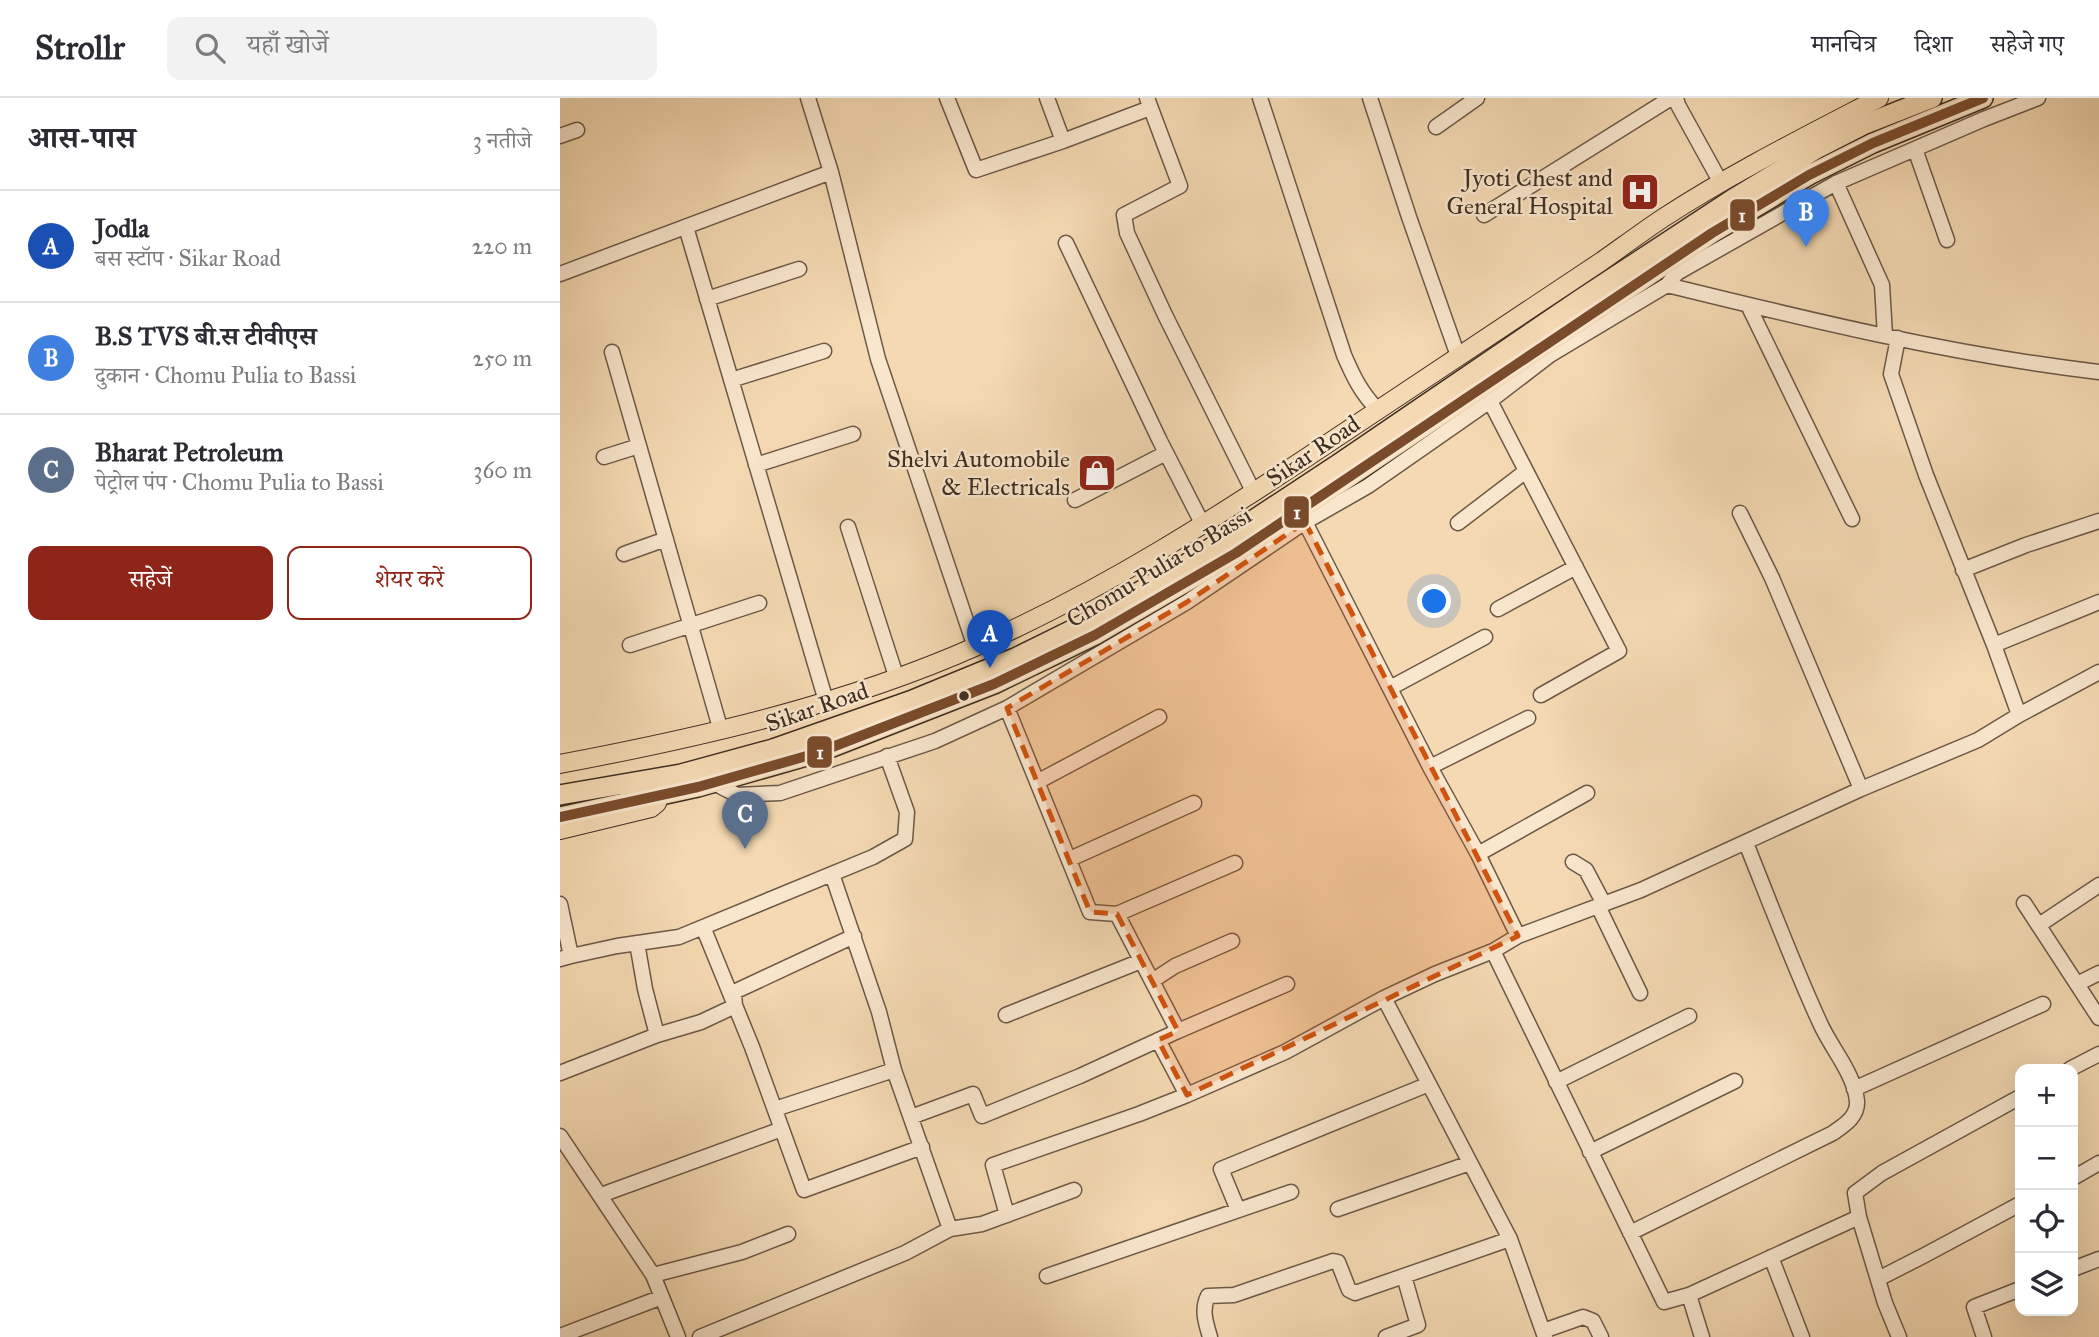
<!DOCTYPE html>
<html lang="hi">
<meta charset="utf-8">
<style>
:root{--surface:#fff;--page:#f2f2f3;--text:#2b2b33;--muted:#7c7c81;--line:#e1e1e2;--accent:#8f2418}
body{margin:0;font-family:"IM FELL Great Primer","Noto Serif Devanagari",serif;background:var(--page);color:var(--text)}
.controls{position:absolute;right:21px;bottom:21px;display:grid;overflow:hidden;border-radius:14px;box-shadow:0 7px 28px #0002}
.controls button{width:63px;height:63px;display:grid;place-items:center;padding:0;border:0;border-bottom:2px solid var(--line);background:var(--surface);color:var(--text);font:35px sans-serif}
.you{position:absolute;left:875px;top:504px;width:24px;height:24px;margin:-18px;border:5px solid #fff;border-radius:50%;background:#1a73e8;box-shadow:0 0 0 10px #1a73e833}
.badge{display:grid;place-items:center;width:46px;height:46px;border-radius:50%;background:var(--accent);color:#fff;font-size:23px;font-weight:700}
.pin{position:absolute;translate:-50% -58px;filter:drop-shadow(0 2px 4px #0008)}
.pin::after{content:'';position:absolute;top:37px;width:24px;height:21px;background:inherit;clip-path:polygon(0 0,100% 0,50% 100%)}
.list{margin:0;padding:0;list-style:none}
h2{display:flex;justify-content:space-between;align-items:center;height:91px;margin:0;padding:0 28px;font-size:30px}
h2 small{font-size:23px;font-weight:400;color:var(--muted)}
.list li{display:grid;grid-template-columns:46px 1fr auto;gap:21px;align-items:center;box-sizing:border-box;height:112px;padding:0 28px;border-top:2px solid var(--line)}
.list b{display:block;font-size:26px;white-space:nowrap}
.list p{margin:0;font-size:23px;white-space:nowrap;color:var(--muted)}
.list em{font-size:23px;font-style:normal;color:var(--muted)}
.actions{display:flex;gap:14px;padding:21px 28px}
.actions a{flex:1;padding:16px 0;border:2px solid var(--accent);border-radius:14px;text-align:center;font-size:24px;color:var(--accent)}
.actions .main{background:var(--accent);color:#fff}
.icon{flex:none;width:38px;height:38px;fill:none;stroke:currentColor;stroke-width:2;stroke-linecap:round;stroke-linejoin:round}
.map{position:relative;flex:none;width:1539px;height:1239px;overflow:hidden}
header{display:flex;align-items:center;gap:42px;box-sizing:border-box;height:98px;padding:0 35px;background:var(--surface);border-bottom:2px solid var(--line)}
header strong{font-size:33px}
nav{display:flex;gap:38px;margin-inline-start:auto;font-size:24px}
.search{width:490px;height:63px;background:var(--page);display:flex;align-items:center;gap:18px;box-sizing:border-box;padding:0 24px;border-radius:14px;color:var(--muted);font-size:26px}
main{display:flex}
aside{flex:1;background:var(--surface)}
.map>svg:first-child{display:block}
.shadow{fill:#0003}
.building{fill:#9d876d;stroke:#3f2e22;stroke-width:2}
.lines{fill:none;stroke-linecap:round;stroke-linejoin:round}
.minor-casing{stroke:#6c5946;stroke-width:17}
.major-casing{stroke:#3f2e22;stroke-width:20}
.highway-casing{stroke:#3f2e22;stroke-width:22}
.minor{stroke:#f8e6cd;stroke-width:14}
.major{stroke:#f4d9b2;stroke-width:18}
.highway{stroke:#f4d9b2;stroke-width:19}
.bus-1-casing{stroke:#f8e6cd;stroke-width:16}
.bus-1{stroke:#7a4b2a;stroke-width:10}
.marked{fill:#cf530f;fill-opacity:0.2;stroke:#cf530f;stroke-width:5;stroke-dasharray:14 9;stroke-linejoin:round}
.bus-dot{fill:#3f2e22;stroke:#f8e6cd;stroke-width:2.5}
.labels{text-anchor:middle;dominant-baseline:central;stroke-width:5;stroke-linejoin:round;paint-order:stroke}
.poi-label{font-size:24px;fill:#3f2e22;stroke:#f8e6cd;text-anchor:end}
.street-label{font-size:24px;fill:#3f2e22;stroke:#f8e6cd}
.line-badge{stroke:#f8e6cd;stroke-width:2.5}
.badge-label{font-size:19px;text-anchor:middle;font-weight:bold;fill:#fff}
</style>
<header>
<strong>Strollr</strong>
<div class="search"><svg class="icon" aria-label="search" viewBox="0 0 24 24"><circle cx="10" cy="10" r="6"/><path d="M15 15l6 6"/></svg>यहाँ खोजें</div>
<nav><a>मानचित्र</a><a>दिशा</a><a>सहेजे गए</a></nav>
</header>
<main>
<aside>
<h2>आस-पास<small>3 नतीजे</small></h2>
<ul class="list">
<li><span class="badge" style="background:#1a4fb4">A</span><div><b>Jodla</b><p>बस स्टॉप · Sikar Road</p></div><em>220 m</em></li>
<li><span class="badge" style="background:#3f7fe0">B</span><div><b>B.S TVS बी.स टीवीएस</b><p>दुकान · Chomu Pulia to Bassi</p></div><em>250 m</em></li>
<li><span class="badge" style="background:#5c6f8a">C</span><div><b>Bharat Petroleum</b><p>पेट्रोल पंप · Chomu Pulia to Bassi</p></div><em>360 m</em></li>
</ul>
<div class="actions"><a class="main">सहेजें</a><a>शेयर करें</a></div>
</aside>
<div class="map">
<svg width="1539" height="1239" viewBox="0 0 1539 1239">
<rect width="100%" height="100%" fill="#f4d9b2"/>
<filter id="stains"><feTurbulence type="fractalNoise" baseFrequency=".00286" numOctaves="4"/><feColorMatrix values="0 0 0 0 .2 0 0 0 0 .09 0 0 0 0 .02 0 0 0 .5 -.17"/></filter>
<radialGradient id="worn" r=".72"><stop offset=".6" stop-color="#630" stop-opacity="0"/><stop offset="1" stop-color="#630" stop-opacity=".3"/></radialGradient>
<path class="shadow" d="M 1076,83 L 1092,109 L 1086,113 L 1070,86 Z"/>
<path class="building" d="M 1077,81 L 1089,102 L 1080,107 L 1068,86 Z"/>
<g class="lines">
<g class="minor-casing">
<path id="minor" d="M 248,0 L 271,74 L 318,261 L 415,549
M 387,0 L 416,72 L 503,43 L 590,10
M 487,0 L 503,43
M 587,0 L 620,88 L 564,117 L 567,135 L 605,217 L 694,395
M 700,0 L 784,257 C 793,278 801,295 818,312
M 810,0 L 849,119 L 898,258
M 1116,0 L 1118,7 L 1161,85
M 876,29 L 917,0
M 0,38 L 17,32
M 1355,51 L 1387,142
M 1276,85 L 1322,187 L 1325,238
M 924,117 L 1111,0
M 126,129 L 266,603
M 506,145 L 599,341 L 643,427
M 0,176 L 271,74
M 1107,187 C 1249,222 1393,257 1539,274
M 147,201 L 239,171
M 1188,207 L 1292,421
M 1338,240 L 1331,276 L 1366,377 L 1434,547 L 1459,617
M 52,254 L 161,633
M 171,282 L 264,253
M 930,303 L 1059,553 L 981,597
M 44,359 L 79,348
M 196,367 L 293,336
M 515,402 L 606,355
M 1180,415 L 1212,480 L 1301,691
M 898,425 L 966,373
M 288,429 L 337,581
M 64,456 L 106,441
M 1403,472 L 1466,447 L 1539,423
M 938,511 L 1016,469
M 70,547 L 199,505
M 1434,547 L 1539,504
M 830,590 L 925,539
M 447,610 L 530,814 L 557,816 L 618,933 L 727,886
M 870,669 L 968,620
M 477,684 L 599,619
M 154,685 L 177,697 L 220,695 L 375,643 L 447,610 L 627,504 L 745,424 L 808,388 L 930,303 L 990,257 L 1107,187 L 1117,175 L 1276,85 L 1424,21 L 1478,0
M 918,756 L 1027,695
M 510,761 L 634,705
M 1013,764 L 1026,772 L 1044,806
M 272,776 L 319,914 L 334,972 L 390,1131
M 1464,805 L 1539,920
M 0,806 L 11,858 L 0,861
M 1038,808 L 1080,895
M 557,816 L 675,765
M 1479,827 L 1539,787
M 143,829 L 192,949 L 244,1092 L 362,1049
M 958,838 L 1081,792 L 1301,691 L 1418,642 L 1459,617 L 1539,574
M 77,845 L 85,891 L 97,937
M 933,853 L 1104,1204 L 1129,1197 L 1142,1239
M 11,858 L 57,848 L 119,839 L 313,759 L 345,741 L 347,714 L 327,658
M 592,883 L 615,868 L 672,843
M 1517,886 L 1539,875
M 824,900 L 950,1141 L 985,1239
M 446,917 L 581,863
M 1510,971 L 1539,956
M 0,975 L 97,937 L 141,924 L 175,908 L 174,894 L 294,838
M 996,984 L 1129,918
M 1294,991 L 1483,906
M 627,997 L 725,954 L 824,900 L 875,876 L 933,853 L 958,838 L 918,756 L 870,669 L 745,424
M 215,1011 L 334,972
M 351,1019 L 413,996 L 422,1018 L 520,978 L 618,933
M 0,1038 L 93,1177 L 118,1239
M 1030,1054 L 1175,983
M 1513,1080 L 1539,1065
M 41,1097 L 222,1031
M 778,1111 L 910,1065
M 678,1112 L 661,1071 L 869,986
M 447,1117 L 433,1067 L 579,1016 L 627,997 L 598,942
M 1299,1119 L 1295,1095 L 1322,1075 L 1460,999
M 1070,1135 L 1273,1035 C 1284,1027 1298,1019 1297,1003 C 1294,975 1271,950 1260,925 C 1233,866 1210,805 1186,745
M 1211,1159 L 1242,1239
M 1513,1171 L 1539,1161
M 93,1177 L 182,1154 L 228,1136
M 487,1178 L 731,1094
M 1318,1181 L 1365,1157 L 1460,1106
M 1129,1197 L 1299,1119 L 1325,1205 L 1339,1239
M 983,1233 L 1023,1219 L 1033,1223 L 1041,1239
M 0,1238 L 102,1199
M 140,1239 L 345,1155 L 390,1131 L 422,1126 L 514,1092
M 650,1239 C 646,1225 641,1212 648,1198 L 674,1197 L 773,1163 L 778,1164 L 789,1192 L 795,1195 L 950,1141
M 826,1239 L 858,1227 L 844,1178
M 1424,1239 L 1414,1209 L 1460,1191"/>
</g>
<g class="major-casing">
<path id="major" d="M 0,666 C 142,639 284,607 417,548 C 544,492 659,418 773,342 C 863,282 953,223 1042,163 C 1062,149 1082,134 1103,120 C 1172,75 1246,38 1319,0
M 0,732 L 91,710 L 97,705 L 99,698"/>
</g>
<g class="highway-casing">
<path id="highway" d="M 0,697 L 121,676 L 213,651 L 350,603 L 455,560 L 532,522 L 628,465 L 780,365 L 1022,200 L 1173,101 L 1256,51 L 1303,27 L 1372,0
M 0,719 L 138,689 L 257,655 L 434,586 L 535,537 L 676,455 L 1152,135 L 1249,77 L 1313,45 L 1423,0"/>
</g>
<use href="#minor" class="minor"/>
<use href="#major" class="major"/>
<use href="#highway" class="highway"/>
<g class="bus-1-casing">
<path id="bus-1" d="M 0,719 L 138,689 L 257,655 L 434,586 L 535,537 L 676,455 L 1152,135 L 1249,77 L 1313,45 L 1423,0"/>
</g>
<use href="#bus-1" class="bus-1"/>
</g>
<path class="marked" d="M 745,424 L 958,838 L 627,997 L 598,942 L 618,933 L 557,816 L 530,814 L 447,610 L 627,504 Z"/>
<defs>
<g id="hospital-square" transform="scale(2.0125)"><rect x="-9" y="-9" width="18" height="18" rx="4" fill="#8f2418" stroke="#f8e6cd"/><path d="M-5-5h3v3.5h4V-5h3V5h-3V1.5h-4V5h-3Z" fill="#fff"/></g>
<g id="shop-square" transform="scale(2.0125)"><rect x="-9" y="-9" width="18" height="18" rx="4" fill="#8f2418" stroke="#f8e6cd"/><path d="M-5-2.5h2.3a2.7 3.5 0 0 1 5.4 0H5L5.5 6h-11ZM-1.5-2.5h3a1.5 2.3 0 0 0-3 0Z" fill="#fff"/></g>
</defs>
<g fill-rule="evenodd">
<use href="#hospital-square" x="1080" y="94"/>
<use href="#shop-square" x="537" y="375"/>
</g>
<circle class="bus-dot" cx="404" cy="598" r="6"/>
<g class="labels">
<g class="poi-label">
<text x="1053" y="80">Jyoti Chest and<tspan x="1053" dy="28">General Hospital</tspan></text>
<text x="510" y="361">Shelvi Automobile<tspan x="510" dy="28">&amp; Electricals</tspan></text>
</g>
<g class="street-label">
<text transform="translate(753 353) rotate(-34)">Sikar Road</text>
<text transform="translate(599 469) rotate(-31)">Chomu Pulia to Bassi</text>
<text transform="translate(257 609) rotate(-19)">Sikar Road</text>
</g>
</g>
<g class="line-badge">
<rect x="1169" y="100" width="27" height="34" rx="7" fill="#7a4b2a"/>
<rect x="723" y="397" width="27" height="34" rx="7" fill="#7a4b2a"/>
<rect x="246" y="637" width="27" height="34" rx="7" fill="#7a4b2a"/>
</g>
<g class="badge-label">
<text x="1182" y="124">1</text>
<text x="737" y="421">1</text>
<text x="260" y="661">1</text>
</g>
<rect width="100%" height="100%" filter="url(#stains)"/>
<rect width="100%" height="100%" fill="url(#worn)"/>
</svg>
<div class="controls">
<button>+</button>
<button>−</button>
<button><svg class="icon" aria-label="locate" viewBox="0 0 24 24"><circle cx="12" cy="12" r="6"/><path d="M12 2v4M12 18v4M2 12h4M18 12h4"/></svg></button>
<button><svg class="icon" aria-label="layers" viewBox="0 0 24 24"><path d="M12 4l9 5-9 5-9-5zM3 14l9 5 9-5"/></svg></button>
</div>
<div class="you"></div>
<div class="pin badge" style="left:430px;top:570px;background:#1a4fb4">A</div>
<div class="pin badge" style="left:1246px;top:149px;background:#3f7fe0">B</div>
<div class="pin badge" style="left:185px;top:751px;background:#5c6f8a">C</div>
</div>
</main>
